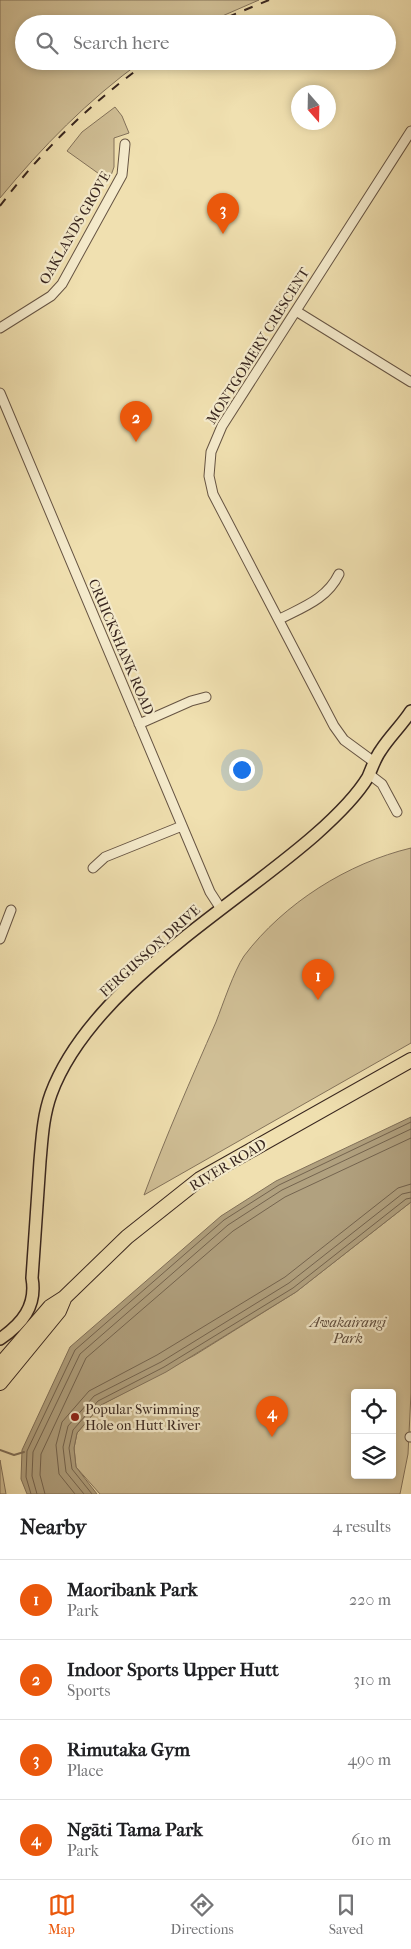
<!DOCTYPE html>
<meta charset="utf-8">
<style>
:root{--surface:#fff;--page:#f2f2f2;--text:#202124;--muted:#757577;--line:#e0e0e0;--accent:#ea580c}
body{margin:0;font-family:"IM FELL French Canon",serif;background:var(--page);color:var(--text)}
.controls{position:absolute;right:15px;bottom:15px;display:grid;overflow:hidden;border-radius:5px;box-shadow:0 2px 8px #0003}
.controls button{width:45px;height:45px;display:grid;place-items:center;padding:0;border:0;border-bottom:1px solid var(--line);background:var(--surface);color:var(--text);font:25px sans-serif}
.compass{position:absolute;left:291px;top:85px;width:45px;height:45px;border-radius:50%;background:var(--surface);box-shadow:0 2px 8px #0003;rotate:160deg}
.you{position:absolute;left:241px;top:769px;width:18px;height:18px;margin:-12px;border:4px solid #fff;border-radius:50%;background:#1a73e8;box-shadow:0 0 0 8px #1a73e833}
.badge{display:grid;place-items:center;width:32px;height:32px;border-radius:50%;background:var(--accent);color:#fff;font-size:16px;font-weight:700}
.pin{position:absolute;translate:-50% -41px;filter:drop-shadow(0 1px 2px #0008)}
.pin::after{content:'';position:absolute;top:26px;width:18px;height:15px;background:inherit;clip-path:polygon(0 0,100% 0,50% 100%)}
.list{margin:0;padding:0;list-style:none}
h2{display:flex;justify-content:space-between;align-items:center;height:65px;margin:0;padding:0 20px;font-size:21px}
h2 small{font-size:16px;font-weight:400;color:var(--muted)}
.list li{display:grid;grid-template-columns:32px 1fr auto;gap:15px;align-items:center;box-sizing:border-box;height:80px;padding:0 20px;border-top:1px solid var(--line)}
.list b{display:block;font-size:19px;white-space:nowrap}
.list p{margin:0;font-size:16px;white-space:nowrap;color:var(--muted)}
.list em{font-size:16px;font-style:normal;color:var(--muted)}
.icon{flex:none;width:28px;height:28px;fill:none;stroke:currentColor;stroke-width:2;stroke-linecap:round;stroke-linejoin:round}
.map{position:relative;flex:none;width:411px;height:1494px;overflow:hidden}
.search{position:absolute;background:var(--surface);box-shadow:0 2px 8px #0003;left:15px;right:15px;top:15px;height:55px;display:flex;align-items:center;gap:12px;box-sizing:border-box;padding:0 18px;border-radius:28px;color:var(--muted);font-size:19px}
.sheet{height:385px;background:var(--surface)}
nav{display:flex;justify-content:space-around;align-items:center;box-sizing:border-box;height:70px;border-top:1px solid var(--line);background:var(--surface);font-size:14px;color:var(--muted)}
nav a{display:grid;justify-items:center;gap:2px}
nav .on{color:var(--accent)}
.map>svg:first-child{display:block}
.green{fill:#d1c097;stroke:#84735b;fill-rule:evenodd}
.water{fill:#b1a17f;stroke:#817059}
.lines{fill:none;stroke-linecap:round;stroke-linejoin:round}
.shore{stroke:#74644f;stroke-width:1}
.stream{stroke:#817059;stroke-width:2}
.minor-casing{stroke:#665443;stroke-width:11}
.major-casing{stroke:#38261f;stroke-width:14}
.highway-casing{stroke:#38261f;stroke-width:16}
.minor{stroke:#f5ebcc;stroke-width:9}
.major{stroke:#f0e0b0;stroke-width:11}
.highway{stroke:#f0e0b0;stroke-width:14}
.rail{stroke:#38261f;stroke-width:2;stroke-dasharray:9 9;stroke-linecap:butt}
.poi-dot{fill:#8f2418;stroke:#f5ebcc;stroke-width:2}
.labels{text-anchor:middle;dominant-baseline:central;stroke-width:4.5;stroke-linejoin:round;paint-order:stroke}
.street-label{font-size:14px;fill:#38261f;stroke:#f5ebcc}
.park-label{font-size:14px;font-style:italic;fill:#5e4c3d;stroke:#f5ebcc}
.poi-label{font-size:14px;fill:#38261f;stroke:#f5ebcc;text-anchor:start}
</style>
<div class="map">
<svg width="411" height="1494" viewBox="0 0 411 1494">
<rect width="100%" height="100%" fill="#f0e0b0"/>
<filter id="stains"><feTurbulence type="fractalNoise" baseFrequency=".004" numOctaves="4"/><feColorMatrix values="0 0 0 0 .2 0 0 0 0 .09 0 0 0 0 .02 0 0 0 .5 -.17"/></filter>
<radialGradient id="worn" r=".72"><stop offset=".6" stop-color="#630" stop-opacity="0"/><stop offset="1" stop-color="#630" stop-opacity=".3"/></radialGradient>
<path class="green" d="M 0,0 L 259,0 L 204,24 L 24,24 L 24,61 L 142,61 C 88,100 42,147 0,198 Z
M 115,107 L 122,116 L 129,133 L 114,138 L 114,167 L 109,181 L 67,151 L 82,132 Z
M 411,848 L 411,1043 L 144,1195 C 166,1136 191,1079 216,1022 C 223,1004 234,971 244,956 C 284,903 348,863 411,848 Z
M 411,1202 L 411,1393 L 408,1454 L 400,1494 L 100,1494 L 76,1467 L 74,1448 L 77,1433 L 101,1405 L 195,1355 L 296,1292 ZM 355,1393 L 392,1393 L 392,1475 L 355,1475 Z
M 0,1460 L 6,1494 L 0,1494 Z"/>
<path class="water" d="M 411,1117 L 411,1202 L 296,1292 L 166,1372 L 101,1405 L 77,1433 L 74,1448 L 76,1467 L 97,1494 L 27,1494 L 21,1479 L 22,1450 L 70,1347 L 221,1216 L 276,1181 Z"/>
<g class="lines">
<path class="shore" d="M 31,1494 L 26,1477 L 27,1451 L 75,1350 L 224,1220 L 279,1185 L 411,1122
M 37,1494 L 32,1476 L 33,1452 L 80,1354 L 228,1225 L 282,1190 L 411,1129
M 45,1494 L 40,1475 L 41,1454 L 86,1358 L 233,1231 L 285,1197 L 411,1138
M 75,1494 L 59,1474 L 56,1445 L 62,1422 L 89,1391 L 157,1355 L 285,1277 L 398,1188 L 411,1184
M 84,1494 L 66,1472 L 63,1447 L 68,1426 L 94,1396 L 161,1362 L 289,1283 L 402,1194 L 411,1192
M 92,1494 L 72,1469 L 69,1448 L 73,1430 L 98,1401 L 164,1367 L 293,1288 L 406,1199 L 411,1198"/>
<path class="stream" d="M 0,1450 L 14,1455 L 24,1452"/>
<g class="minor-casing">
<path id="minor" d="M 296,311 L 411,382
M 0,328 L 51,296 L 62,284 L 122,175 L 125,144
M 0,393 L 210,892 L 221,909
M 280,619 C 303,607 327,599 339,574
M 139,724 L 191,701 L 206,697
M 374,762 L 344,740 L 334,726 L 213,494 L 209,476 L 211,452 L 222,426 L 411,131
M 369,774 L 382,784 L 397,812
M 93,868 L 105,857 L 182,826
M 0,939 L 11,910
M 410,1437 L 411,1437"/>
</g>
<g class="major-casing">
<path id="major" d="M 0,1339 C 22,1324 37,1306 32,1278 C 35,1239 37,1200 40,1161 C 42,1139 43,1116 51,1094 C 90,988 232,908 315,835 C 332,820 356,797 368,777 C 372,768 375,758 381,750 C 390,736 402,725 411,711"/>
</g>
<g class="highway-casing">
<path id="highway" d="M 0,1365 L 50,1307 L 64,1298 L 127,1237 L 200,1179 L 411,1060
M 0,1383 L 59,1311 L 64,1299"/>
</g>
<use href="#minor" class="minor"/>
<use href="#major" class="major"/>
<use href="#highway" class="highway"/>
<path class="rail" d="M 211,24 L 269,0
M 0,206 C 42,150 92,102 149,61"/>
</g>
<circle class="poi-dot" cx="75" cy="1417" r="5"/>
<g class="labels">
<g class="street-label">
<text transform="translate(75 228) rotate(-60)">OAKLANDS GROVE</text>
<text transform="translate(258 346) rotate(-58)">MONTGOMERY CRESCENT</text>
<text transform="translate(121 647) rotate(67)">CRUICKSHANK ROAD</text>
<text transform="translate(150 951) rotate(-42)">FERGUSSON DRIVE</text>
<text transform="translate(228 1165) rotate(-31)">RIVER ROAD</text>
</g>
<g class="park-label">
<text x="348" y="1322">Awakairangi<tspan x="348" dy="16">Park</tspan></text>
</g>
<g class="poi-label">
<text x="85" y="1409">Popular Swimming<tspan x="85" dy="16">Hole on Hutt River</tspan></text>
</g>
</g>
<rect width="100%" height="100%" filter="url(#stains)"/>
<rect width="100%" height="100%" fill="url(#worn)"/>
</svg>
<div class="controls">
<button><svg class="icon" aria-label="locate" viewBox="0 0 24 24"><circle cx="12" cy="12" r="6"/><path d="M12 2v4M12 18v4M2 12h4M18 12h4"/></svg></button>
<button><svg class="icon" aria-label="layers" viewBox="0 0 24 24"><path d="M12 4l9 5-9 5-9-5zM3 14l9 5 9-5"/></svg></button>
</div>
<svg class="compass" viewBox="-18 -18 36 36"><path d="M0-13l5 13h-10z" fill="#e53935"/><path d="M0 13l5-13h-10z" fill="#757577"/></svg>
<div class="you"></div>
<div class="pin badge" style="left:318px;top:1000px">1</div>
<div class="pin badge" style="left:136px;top:442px">2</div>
<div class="pin badge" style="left:223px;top:234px">3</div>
<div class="pin badge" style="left:272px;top:1437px">4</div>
<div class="search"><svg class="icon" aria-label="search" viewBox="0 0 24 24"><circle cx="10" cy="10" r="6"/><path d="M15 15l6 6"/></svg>Search here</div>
</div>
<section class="sheet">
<h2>Nearby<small>4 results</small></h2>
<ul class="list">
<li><span class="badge">1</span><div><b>Maoribank Park</b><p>Park</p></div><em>220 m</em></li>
<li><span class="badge">2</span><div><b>Indoor Sports Upper Hutt</b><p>Sports</p></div><em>310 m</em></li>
<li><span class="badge">3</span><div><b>Rimutaka Gym</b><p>Place</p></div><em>490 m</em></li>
<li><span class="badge">4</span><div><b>Ngāti Tama Park</b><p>Park</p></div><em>610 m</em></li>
</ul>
</section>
<nav>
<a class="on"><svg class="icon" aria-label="map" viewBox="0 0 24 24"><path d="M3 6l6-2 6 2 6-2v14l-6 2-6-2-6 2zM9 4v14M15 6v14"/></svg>Map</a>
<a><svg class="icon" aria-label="directions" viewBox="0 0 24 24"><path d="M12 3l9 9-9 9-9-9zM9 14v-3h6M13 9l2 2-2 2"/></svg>Directions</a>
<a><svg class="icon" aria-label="saved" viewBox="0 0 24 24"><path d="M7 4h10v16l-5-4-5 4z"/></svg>Saved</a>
</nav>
